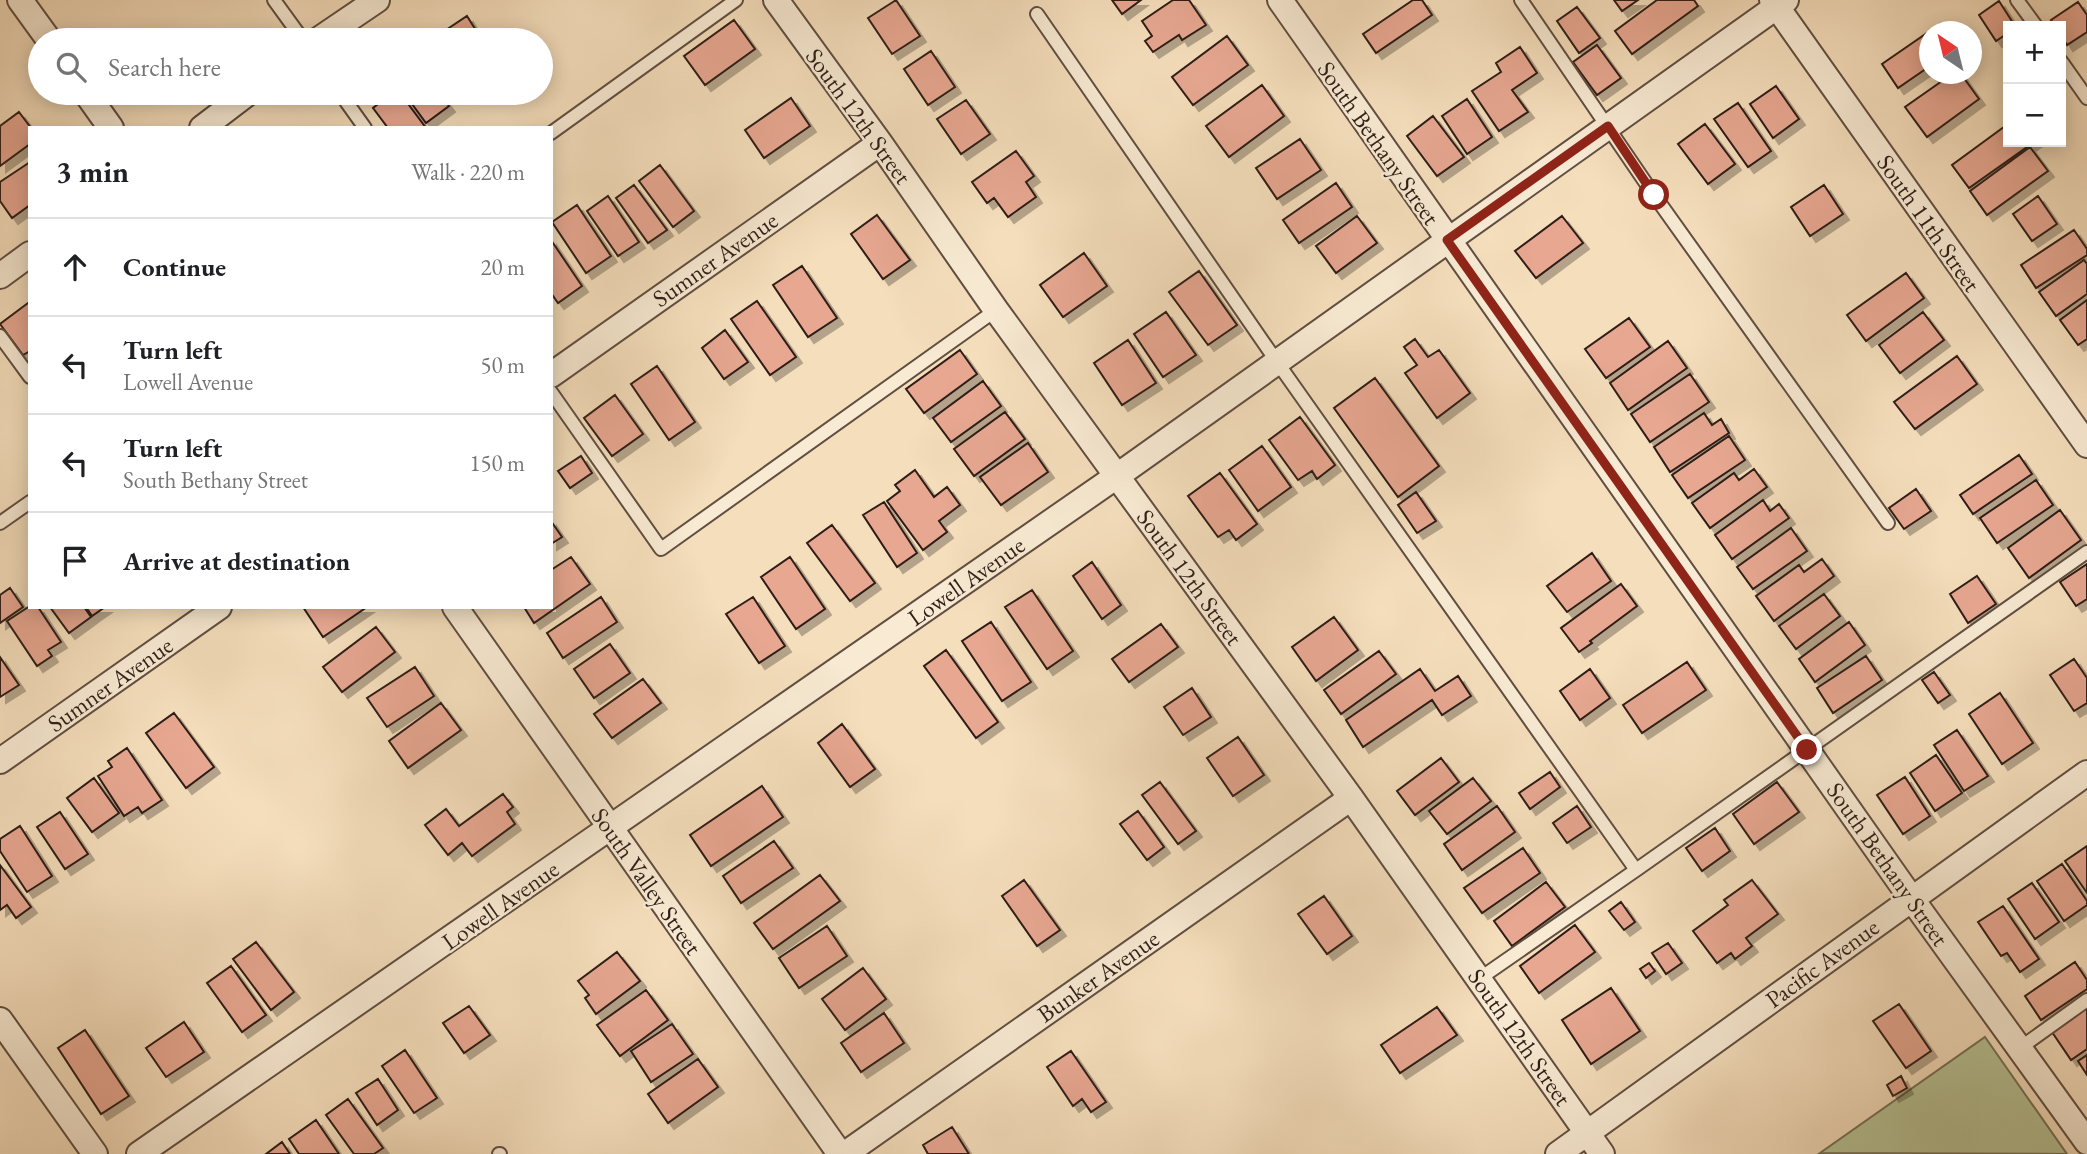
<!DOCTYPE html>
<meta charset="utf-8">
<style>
:root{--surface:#fff;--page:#f2f2f2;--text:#202124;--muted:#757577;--line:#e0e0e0}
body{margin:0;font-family:"EB Garamond",serif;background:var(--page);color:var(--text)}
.controls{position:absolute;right:21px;top:21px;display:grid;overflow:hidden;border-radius:0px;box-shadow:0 4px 18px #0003}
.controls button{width:63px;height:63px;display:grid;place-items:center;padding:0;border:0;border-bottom:2px solid var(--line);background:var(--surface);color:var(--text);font:35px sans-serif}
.compass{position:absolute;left:1919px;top:21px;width:63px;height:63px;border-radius:50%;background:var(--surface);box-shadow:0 4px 18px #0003;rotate:325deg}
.stop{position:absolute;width:21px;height:21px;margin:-16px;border:5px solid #8f2418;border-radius:50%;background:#fff}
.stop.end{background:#8f2418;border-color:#fff;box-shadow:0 2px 7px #0008}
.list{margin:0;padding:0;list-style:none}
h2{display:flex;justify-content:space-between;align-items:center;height:91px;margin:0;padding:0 28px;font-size:30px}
h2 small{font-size:23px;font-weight:400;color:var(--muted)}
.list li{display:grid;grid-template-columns:46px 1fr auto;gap:21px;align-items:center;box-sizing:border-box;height:98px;padding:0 28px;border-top:2px solid var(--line)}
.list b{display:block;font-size:26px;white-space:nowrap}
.list p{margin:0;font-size:23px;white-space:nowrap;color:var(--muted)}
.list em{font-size:23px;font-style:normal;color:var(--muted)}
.icon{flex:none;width:38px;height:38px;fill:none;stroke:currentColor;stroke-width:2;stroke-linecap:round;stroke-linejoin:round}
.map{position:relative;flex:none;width:2087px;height:1154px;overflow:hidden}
.search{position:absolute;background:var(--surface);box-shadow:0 4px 18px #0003;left:28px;top:28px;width:525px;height:77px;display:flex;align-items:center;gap:18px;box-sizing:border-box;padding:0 24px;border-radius:38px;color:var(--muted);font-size:26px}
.panel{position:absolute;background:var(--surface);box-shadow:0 4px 18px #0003;left:28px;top:126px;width:525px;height:483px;border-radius:0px}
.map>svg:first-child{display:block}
.green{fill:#b6c295;stroke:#727056;stroke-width:2}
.building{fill:#e7a791;stroke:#2e1e18;stroke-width:2;filter:url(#shadow)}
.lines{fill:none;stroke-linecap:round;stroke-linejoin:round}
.lane-casing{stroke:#604e41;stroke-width:16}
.street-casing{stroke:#604e41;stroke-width:28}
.lane{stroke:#f8ead3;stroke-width:12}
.street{stroke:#f8ead3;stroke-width:24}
.route{stroke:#8f2418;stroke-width:9}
.labels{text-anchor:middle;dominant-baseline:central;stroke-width:5;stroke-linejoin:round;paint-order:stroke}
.street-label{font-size:24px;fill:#2e1e18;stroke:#f8ead3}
</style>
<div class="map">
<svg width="2087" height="1154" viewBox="0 0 2087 1154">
<defs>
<filter id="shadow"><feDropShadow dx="6" dy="6" stdDeviation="0" flood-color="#0004"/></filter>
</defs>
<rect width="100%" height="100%" fill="#f5debc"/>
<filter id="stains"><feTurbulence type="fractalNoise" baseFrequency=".00286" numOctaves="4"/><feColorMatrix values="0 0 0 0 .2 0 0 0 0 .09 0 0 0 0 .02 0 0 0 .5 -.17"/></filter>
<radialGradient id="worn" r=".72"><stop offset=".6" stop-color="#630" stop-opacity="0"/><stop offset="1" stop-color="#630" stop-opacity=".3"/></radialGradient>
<path class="green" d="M 1985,1037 L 2067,1154 L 1820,1153 Z"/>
<path class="building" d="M 896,0 L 920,36 L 892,54 L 868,18 Z
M 1112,0 L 1141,0 L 1122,14 Z
M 1173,0 L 1189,0 L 1206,25 L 1182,40 L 1179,35 L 1153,52 L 1145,41 L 1152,36 L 1142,21 Z
M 1413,0 L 1422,0 L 1432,15 L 1376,53 L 1363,34 Z
M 1614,0 L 1638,0 L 1622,11 Z
M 1657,0 L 1694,0 L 1698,6 L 1632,54 L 1615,31 Z
M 1999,1 L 2015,26 L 2008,26 L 2008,33 L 1996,41 L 1979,15 Z
M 2078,2 L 2087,15 L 2087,32 L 2067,45 L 2061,35 L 2061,26 L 2055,26 L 2051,20 Z
M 1577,7 L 1600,38 L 1579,53 L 1557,21 Z
M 467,16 L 482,40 L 444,40 L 440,34 Z
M 734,20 L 755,49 L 705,85 L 684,56 Z
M 1940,24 L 1944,32 L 1930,32 L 1930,66 L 1898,88 L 1882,64 Z
M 1227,36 L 1248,65 L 1193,105 L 1172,77 Z
M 1597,45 L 1621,78 L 1597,95 L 1573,62 Z
M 1520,47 L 1537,73 L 1512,90 L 1528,112 L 1499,131 L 1472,91 L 1501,72 L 1496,63 Z
M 931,51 L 955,87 L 928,105 L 904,69 Z
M 1952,74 L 1961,74 L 1979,99 L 1927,137 L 1905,107 Z
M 1262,85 L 1284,116 L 1229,157 L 1206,126 Z
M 1776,86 L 1799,119 L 1773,138 L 1750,104 Z
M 392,93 L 400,93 L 426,128 L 388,128 L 373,108 Z
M 404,93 L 439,93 L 449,106 L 426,123 Z
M 791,98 L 810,126 L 764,158 L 745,130 Z
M 1467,99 L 1492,137 L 1467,154 L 1442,116 Z
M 966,100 L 990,134 L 961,154 L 937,119 Z
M 1738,103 L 1771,151 L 1748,167 L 1714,119 Z
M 19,112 L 31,128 L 30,144 L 0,166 L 0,126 Z
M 1433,116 L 1464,157 L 1437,176 L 1407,136 Z
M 1705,124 L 1735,164 L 1708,184 L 1678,144 Z
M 2008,124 L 2008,142 L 2034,142 L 1969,188 L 1952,165 Z
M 1300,139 L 1321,170 L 1277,199 L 1256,168 Z
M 2030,147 L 2048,171 L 1987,215 L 1970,191 Z
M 1016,151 L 1034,176 L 1026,182 L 1036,197 L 1008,217 L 994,198 L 987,203 L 972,182 Z
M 30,162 L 30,205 L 12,218 L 0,201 L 0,182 Z
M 660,165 L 694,211 L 673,227 L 639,181 Z
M 1336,183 L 1352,207 L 1299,243 L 1283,220 Z
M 634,185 L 667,230 L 648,243 L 616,198 Z
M 1824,185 L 1843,214 L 1810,236 L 1791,207 Z
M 608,196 L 639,242 L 618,256 L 587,211 Z
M 2038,196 L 2057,224 L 2032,241 L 2013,214 Z
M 577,205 L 611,256 L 586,273 L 552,222 Z
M 877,215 L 910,260 L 883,279 L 851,234 Z
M 1357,216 L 1377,243 L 1336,273 L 1316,246 Z
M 1562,216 L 1583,243 L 1536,278 L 1515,251 Z
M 2074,230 L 2087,249 L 2087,255 L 2036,288 L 2021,265 Z
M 551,240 L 582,286 L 558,303 L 551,293 Z
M 1084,253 L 1107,286 L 1063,317 L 1040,285 Z
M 2084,260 L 2087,264 L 2087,294 L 2056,316 L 2039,292 Z
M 802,266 L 837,318 L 808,337 L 773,285 Z
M 1199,271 L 1237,325 L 1208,345 L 1169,292 Z
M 1906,273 L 1924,298 L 1866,341 L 1847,315 Z
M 2087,300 L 2087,339 L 2078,345 L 2060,320 Z
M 757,301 L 796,357 L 770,375 L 731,319 Z
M 28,303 L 30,305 L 30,351 L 23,355 L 0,324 Z
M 1166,312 L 1196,355 L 1163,377 L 1134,334 Z
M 1923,312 L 1944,340 L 1900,373 L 1879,345 Z
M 1629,318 L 1650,347 L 1606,378 L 1585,349 Z
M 725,330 L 748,362 L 724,379 L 702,348 Z
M 1415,339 L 1428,357 L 1439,350 L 1470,393 L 1437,418 L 1405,373 L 1417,365 L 1404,347 Z
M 1128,340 L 1156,383 L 1122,405 L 1094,363 Z
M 1668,341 L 1687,368 L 1628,410 L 1610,383 Z
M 960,350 L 977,374 L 924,413 L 906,389 Z
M 1957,356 L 1977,384 L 1915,429 L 1894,402 Z
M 657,366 L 695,422 L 669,440 L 631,384 Z
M 1690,374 L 1709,402 L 1650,442 L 1631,414 Z
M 1375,378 L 1439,466 L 1398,497 L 1334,408 Z
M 983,381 L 1001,406 L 951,442 L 933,418 Z
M 615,395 L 643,434 L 612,456 L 584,418 Z
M 1005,412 L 1025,439 L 974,476 L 954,449 Z
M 1704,413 L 1712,425 L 1721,419 L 1729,433 L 1670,472 L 1654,447 Z
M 1300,417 L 1335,465 L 1317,479 L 1312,471 L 1298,480 L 1269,440 Z
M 1729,436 L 1745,460 L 1688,498 L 1672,475 Z
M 1028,443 L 1048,472 L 1001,505 L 980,477 Z
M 1262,446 L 1291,487 L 1258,511 L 1229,470 Z
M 2019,455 L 2032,474 L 1973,514 L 1960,495 Z
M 581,456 L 592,473 L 570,488 L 558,471 Z
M 1754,469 L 1767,487 L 1710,528 L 1692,503 L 1734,473 L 1739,480 Z
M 915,470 L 934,497 L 947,487 L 960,505 L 939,521 L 947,532 L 923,550 L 887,501 L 900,491 L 895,485 Z
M 1220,473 L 1257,524 L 1236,540 L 1229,530 L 1218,537 L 1188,496 Z
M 2036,480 L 2053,505 L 1997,543 L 1980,518 Z
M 1916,489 L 1931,511 L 1904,529 L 1889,508 Z
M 1416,492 L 1436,521 L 1417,533 L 1398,505 Z
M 1763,500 L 1770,511 L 1779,504 L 1789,518 L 1732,559 L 1715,535 Z
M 884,502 L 917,553 L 897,567 L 863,515 Z
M 2060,510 L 2081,540 L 2029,578 L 2008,548 Z
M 551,521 L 562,537 L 551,544 Z
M 832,525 L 875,583 L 850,601 L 807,543 Z
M 1791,528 L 1807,551 L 1753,589 L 1737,567 Z
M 1592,553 L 1611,581 L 1567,612 L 1547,586 Z
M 571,557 L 590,584 L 534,623 L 524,607 L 551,607 L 551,570 Z
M 790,557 L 825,609 L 796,629 L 761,577 Z
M 1822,559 L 1834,576 L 1774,621 L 1756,596 L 1799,565 L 1804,572 Z
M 1092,562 L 1121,605 L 1102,619 L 1073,576 Z
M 2087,564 L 2087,599 L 2076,606 L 2060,582 Z
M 1977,576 L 1996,604 L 1968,623 L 1950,594 Z
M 1621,584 L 1637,606 L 1590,641 L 1592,643 L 1579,652 L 1561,628 Z
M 10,588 L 23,607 L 0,623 L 0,595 Z
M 1032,590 L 1073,651 L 1047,669 L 1005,607 Z
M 1824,594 L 1840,616 L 1796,649 L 1779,626 Z
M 601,597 L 617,622 L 563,658 L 547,633 Z
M 753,597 L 785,646 L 759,663 L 726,614 Z
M 30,606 L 38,607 L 61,642 L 48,650 L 52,656 L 37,666 L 7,621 Z
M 50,607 L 84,607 L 91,617 L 69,633 Z
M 86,607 L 105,607 L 92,616 Z
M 303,607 L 367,607 L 323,637 Z
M 1334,617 L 1358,650 L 1316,681 L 1292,647 Z
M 991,622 L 1031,682 L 1002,701 L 962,641 Z
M 1849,622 L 1865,645 L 1815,682 L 1799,659 Z
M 1161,624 L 1178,647 L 1129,682 L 1112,659 Z
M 376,627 L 395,652 L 342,692 L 323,667 Z
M 610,644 L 630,673 L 594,698 L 574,669 Z
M 946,650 L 998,722 L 976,738 L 924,666 Z
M 1379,651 L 1396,674 L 1341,714 L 1324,690 Z
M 1866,656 L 1882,680 L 1833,713 L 1817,688 Z
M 0,657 L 19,685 L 0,697 Z
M 2074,659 L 2087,678 L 2087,703 L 2074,711 L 2050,675 Z
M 1687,662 L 1706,690 L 1642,733 L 1623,705 Z
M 415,667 L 434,696 L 387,727 L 367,698 Z
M 1420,669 L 1435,691 L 1458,676 L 1471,696 L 1442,715 L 1432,700 L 1363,747 L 1346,720 Z
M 1590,669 L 1610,698 L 1580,720 L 1560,691 Z
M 1934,672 L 1950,695 L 1938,703 L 1922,680 Z
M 643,679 L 661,703 L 612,738 L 594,714 Z
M 1192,688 L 1211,717 L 1183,735 L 1164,707 Z
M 2000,693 L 2033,743 L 2002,764 L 1969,714 Z
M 441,703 L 461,730 L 408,768 L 389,741 Z
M 174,713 L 214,767 L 186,788 L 146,733 Z
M 842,724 L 875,769 L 850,787 L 818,743 Z
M 1957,730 L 1988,776 L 1964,791 L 1934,745 Z
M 1238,737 L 1264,775 L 1233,796 L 1207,758 Z
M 127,748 L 162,800 L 142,813 L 138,807 L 124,816 L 98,776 L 112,767 L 108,761 Z
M 1936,755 L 1962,793 L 1935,811 L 1910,773 Z
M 1441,758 L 1459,782 L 1415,815 L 1397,791 Z
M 1550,772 L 1560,787 L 1530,809 L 1519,793 Z
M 1905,777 L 1930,816 L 1903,834 L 1877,795 Z
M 94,778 L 119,813 L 92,832 L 67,798 Z
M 1473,778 L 1491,801 L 1447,834 L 1429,811 Z
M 1160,782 L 1196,831 L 1178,844 L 1142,795 Z
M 1777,782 L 1799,812 L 1754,844 L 1733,814 Z
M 762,786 L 783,817 L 711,866 L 690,835 Z
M 503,794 L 513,807 L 507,812 L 515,824 L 472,856 L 462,843 L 448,855 L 425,825 L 446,809 L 459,826 Z
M 1497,806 L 1515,832 L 1462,870 L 1444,844 Z
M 1577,806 L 1591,827 L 1567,843 L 1553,823 Z
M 1138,811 L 1164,847 L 1147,860 L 1120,824 Z
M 60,812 L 88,854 L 65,869 L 37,827 Z
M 20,826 L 52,876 L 27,892 L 0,851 L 0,839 Z
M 1715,828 L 1730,851 L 1702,871 L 1686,848 Z
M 774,841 L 793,868 L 741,903 L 723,876 Z
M 2087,846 L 2087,893 L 2065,861 Z
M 1523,848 L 1540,873 L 1482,913 L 1464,888 Z
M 2062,864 L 2087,901 L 2087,905 L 2064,921 L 2037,881 Z
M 0,865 L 31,907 L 16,918 L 7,905 L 0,910 Z
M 820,875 L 840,901 L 773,949 L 754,923 Z
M 1024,880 L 1060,930 L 1037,946 L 1002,896 Z
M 1752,880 L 1778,914 L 1746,938 L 1752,946 L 1735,959 L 1731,953 L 1717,963 L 1693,931 L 1728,905 L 1724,900 Z
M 1546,882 L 1565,907 L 1512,946 L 1494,921 Z
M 2032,883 L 2059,922 L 2035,939 L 2008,899 Z
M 1324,896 L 1352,936 L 1327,954 L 1298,914 Z
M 1621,902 L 1635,922 L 1624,930 L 1609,911 Z
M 2003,906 L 2039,959 L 2020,972 L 2007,953 L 2001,956 L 1978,922 Z
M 1575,925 L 1595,952 L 1539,993 L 1520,966 Z
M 827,926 L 847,956 L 799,988 L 779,958 Z
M 256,942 L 294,992 L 271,1010 L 233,959 Z
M 1668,943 L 1682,963 L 1666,974 L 1652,953 Z
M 617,952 L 640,981 L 596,1014 L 585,998 L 589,995 L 578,981 Z
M 2075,962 L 2087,980 L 2087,989 L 2041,1020 L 2025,996 Z
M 1649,963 L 1655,971 L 1646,978 L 1640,969 Z
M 231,966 L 266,1015 L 242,1032 L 207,983 Z
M 863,968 L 886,999 L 845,1030 L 822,999 Z
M 1611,988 L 1640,1031 L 1591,1064 L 1562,1020 Z
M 646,990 L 668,1020 L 620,1056 L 597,1025 Z
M 1899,1004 L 1931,1051 L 1906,1068 L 1873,1021 Z
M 469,1006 L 490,1035 L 464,1053 L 443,1023 Z
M 1437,1007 L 1457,1035 L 1400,1073 L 1381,1045 Z
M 2087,1007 L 2087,1049 L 2071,1060 L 2052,1032 Z
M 884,1013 L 904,1043 L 861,1072 L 841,1043 Z
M 184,1022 L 204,1052 L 166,1077 L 146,1048 Z
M 672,1024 L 693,1054 L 651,1082 L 631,1051 Z
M 85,1030 L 129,1096 L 101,1114 L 58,1048 Z
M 405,1050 L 437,1098 L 414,1113 L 382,1066 Z
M 1071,1051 L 1106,1102 L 1091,1112 L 1082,1099 L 1073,1106 L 1047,1067 Z
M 2087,1055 L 2087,1075 L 2078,1061 Z
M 698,1059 L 718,1087 L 668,1123 L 648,1094 Z
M 1901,1076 L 1907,1088 L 1893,1096 L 1887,1085 Z
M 378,1079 L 398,1110 L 377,1125 L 356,1093 Z
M 348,1099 L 383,1148 L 374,1154 L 354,1154 L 326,1115 Z
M 316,1120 L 339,1154 L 299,1154 L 289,1139 Z
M 952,1127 L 969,1154 L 928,1154 L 923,1145 Z
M 282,1142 L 290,1154 L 266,1154 Z"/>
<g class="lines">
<g class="lane-casing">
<path id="lane" d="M 274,0 L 303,40
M 1521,0 L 1654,195 L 1888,523
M 2017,0 L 2036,26
M 1037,14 L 1277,362 L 1636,870 L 1479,979
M 2061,61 L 2087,98
M 340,93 L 365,128
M 551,133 L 736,0
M 0,336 L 30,377
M 551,392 L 661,549 L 996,310
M 0,523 L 30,502
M 1636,870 L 2087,552
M 2020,1048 L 2087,1000
M 499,1154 L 500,1154"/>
</g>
<g class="street-casing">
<path id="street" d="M 20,0 L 49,40
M 776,0 L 880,143 L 996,310 L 1351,798 L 1602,1154
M 1280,0 L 1911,898 L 2087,1142
M 1772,0 L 2087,445
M 318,40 L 377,0
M 86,93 L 111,128
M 202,128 L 248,93
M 0,276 L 30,254
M 551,375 L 880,143
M 455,607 L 840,1154
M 0,761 L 219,607
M 0,1020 L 95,1154
M 139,1154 L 1117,476 L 1786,0
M 845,1154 L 1351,798
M 1558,1154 L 2087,773"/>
</g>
<use href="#lane" class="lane"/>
<use href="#street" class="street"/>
</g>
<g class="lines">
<path class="route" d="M 1654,195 L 1608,126 L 1447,240 L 1807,750"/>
</g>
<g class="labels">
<g class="street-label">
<text transform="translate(859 116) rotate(54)">South 12th Street</text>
<text transform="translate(1379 143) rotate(55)">South Bethany Street</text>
<text transform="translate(1929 223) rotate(55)">South 11th Street</text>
<text transform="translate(715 259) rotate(-35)">Sumner Avenue</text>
<text transform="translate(1190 577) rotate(54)">South 12th Street</text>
<text transform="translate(966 581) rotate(-35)">Lowell Avenue</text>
<text transform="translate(110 684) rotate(-35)">Sumner Avenue</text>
<text transform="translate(1888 864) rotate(55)">South Bethany Street</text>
<text transform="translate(647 881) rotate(55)">South Valley Street</text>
<text transform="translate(500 905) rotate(-35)">Lowell Avenue</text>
<text transform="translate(1822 963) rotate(-36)">Pacific Avenue</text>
<text transform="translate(1098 976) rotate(-35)">Bunker Avenue</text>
<text transform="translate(1520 1037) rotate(55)">South 12th Street</text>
</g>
</g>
<rect width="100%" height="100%" filter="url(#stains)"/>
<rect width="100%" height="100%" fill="url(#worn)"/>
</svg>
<div class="controls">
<button>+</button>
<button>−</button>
</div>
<svg class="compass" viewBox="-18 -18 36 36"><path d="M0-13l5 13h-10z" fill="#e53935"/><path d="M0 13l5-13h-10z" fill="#757577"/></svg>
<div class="stop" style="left:1654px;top:195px"></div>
<div class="stop end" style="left:1807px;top:750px"></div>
<div class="search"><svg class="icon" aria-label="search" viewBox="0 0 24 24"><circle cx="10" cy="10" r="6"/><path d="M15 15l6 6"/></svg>Search here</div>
<section class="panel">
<h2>3 min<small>Walk · 220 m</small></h2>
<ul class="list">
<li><svg class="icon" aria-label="ahead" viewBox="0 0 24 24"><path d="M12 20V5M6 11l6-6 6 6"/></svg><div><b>Continue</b></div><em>20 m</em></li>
<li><svg class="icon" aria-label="left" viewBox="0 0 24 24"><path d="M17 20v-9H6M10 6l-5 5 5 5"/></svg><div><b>Turn left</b><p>Lowell Avenue</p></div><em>50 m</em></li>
<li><svg class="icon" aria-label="left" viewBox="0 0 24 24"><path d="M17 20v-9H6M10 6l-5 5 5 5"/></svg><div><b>Turn left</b><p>South Bethany Street</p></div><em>150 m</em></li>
<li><svg class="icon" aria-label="arrive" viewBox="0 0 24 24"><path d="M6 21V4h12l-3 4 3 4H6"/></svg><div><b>Arrive at destination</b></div></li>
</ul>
</section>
</div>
